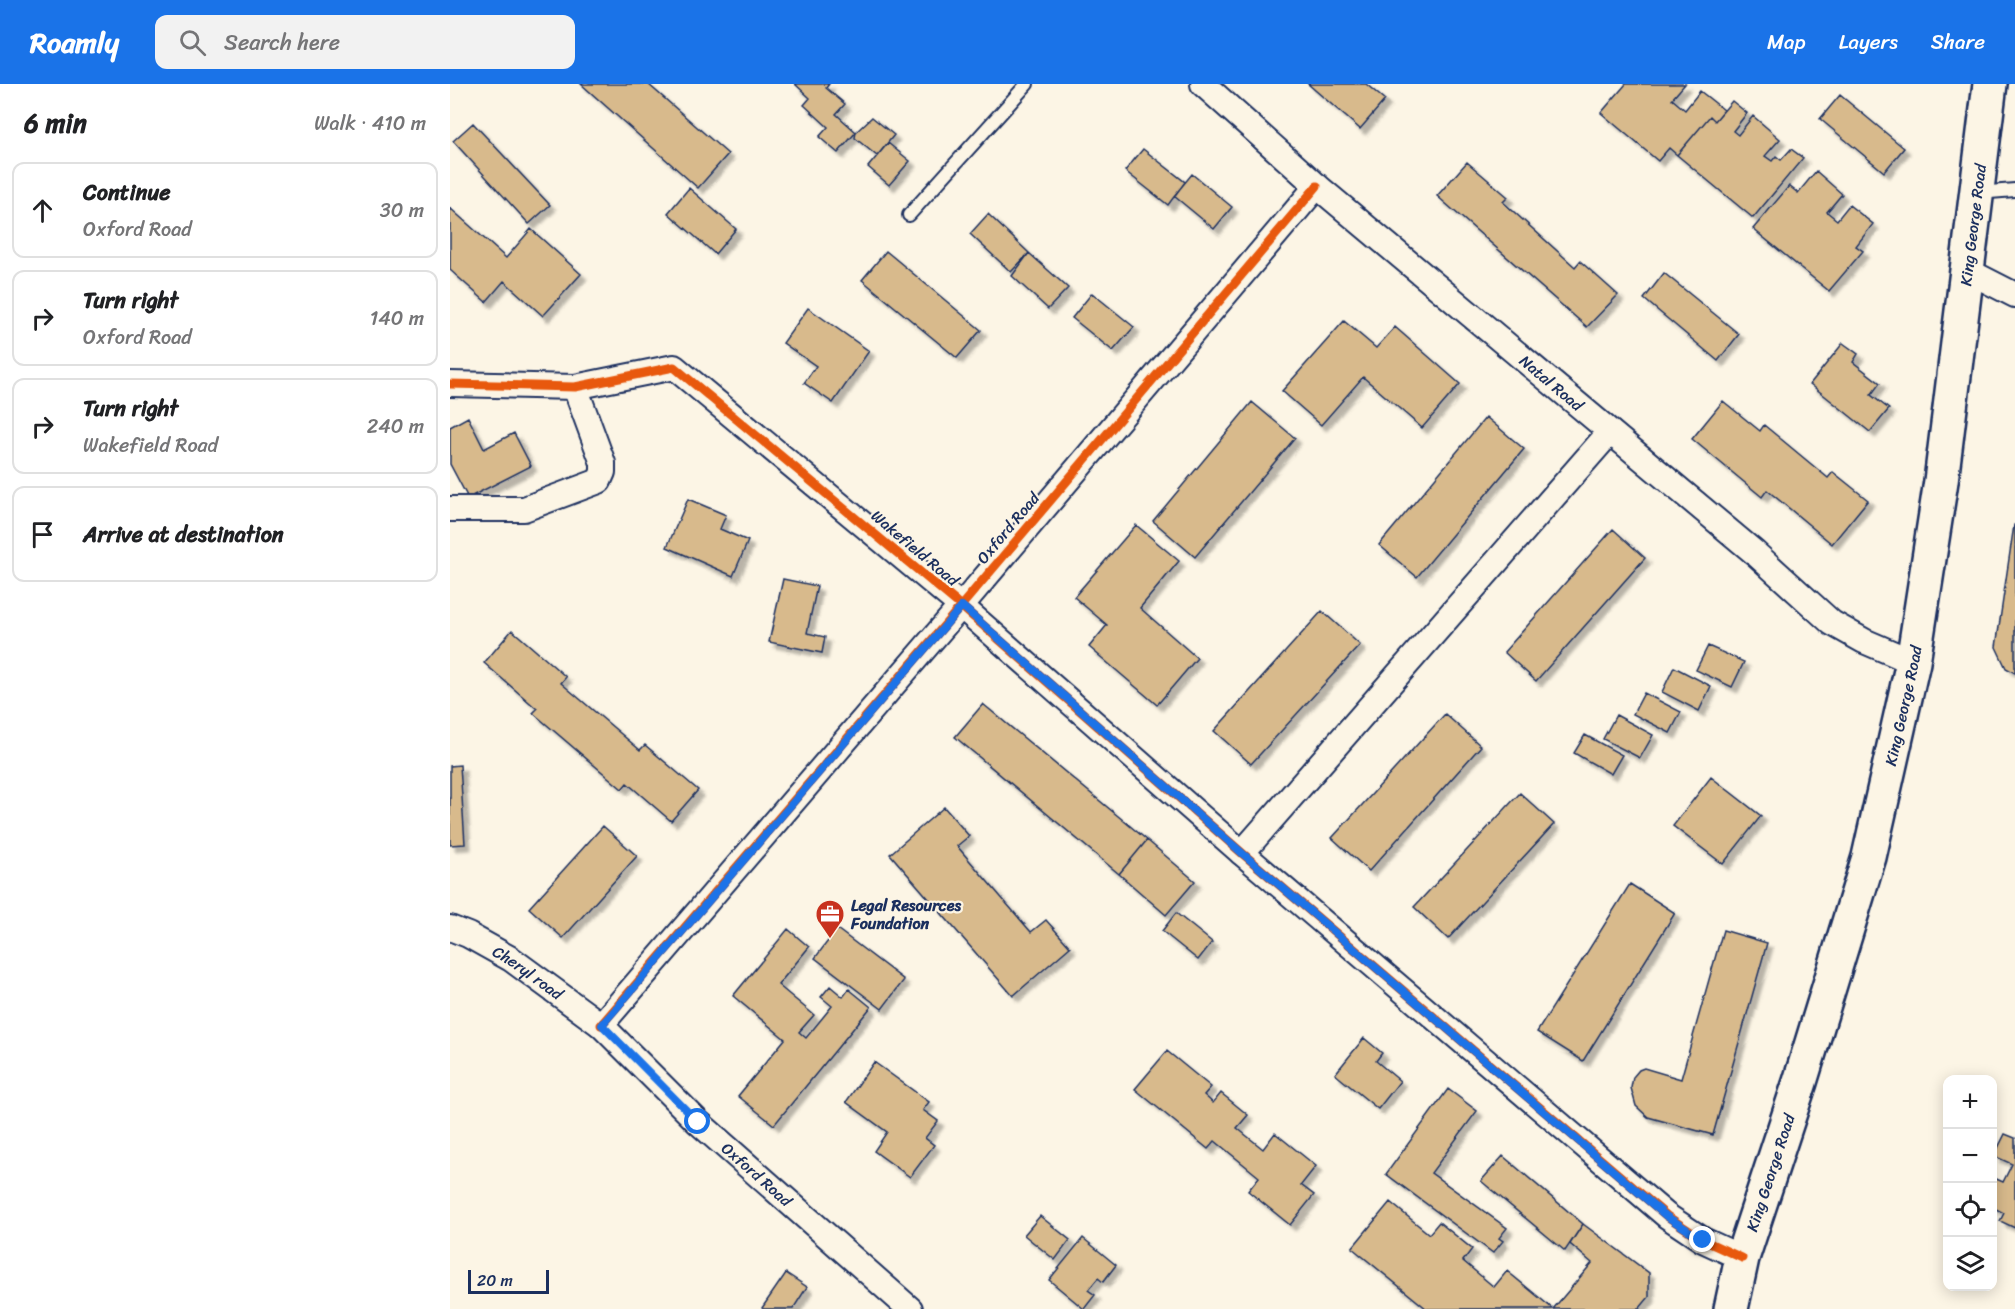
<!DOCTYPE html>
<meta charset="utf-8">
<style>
:root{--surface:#fff;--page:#f2f2f2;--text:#202124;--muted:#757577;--line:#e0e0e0;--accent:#1a73e8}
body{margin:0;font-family:Sriracha,sans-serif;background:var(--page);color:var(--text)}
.controls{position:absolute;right:18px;bottom:18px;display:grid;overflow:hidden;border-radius:12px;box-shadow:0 3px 15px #0003}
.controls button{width:54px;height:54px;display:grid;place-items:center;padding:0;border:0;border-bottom:2px solid var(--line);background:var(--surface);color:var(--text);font:30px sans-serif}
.scale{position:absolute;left:18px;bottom:15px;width:81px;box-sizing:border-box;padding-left:6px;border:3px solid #1b2f5e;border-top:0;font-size:16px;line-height:21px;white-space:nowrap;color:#1b2f5e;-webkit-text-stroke:4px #fcf5e5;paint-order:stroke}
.stop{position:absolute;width:18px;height:18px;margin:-14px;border:4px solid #1a73e8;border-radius:50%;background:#fff}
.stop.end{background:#1a73e8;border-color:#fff;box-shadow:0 2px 6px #0008}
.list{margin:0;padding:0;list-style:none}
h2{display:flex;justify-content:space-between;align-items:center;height:78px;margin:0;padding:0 24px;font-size:26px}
h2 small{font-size:20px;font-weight:400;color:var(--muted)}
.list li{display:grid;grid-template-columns:39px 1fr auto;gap:18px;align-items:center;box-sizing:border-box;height:96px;margin:0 12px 12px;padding:0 12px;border:2px solid var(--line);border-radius:12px}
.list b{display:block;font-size:22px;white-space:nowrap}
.list p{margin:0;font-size:20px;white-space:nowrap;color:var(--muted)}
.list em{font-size:20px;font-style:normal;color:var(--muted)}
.icon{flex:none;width:33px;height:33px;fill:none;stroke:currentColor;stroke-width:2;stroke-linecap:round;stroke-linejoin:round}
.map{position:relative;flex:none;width:1565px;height:1225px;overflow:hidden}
header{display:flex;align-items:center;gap:36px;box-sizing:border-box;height:84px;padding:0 30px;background:var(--accent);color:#fff}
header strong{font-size:28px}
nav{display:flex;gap:33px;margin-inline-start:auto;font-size:21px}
.search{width:420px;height:54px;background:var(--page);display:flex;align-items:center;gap:15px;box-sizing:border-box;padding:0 21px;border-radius:12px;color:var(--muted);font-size:22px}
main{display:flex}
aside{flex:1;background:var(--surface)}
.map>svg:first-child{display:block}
.building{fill:#d8ba8c;stroke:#1b2f5e;stroke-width:1.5;filter:url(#shadow)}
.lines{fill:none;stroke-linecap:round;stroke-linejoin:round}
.lane-casing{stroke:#1b2f5e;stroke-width:16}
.street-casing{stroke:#1b2f5e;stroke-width:28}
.secondary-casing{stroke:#1b2f5e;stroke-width:38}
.lane{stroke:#fcf5e5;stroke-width:12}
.street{stroke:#fcf5e5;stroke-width:24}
.secondary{stroke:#fcf5e5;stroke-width:33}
.cycleway-casing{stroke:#fcf5e5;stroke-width:13}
.cycleway{stroke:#e8590c;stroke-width:9}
.route{stroke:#1a73e8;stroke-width:8}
.labels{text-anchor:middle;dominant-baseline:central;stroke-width:4.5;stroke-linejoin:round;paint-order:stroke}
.street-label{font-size:16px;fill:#1b2f5e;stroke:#fcf5e5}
.poi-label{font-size:16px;font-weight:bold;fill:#1b2f5e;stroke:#fcf5e5;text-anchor:start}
</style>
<header>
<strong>Roamly</strong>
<div class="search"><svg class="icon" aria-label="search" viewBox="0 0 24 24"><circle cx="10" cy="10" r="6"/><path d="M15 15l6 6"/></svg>Search here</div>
<nav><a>Map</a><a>Layers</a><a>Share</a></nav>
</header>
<main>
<aside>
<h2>6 min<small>Walk · 410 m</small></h2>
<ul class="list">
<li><svg class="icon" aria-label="ahead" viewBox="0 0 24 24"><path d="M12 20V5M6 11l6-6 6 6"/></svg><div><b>Continue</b><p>Oxford Road</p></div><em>30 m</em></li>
<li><svg class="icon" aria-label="right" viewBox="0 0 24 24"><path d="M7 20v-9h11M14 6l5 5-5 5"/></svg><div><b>Turn right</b><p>Oxford Road</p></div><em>140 m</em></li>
<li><svg class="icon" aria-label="right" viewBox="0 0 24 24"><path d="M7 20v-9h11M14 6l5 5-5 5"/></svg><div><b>Turn right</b><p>Wakefield Road</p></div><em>240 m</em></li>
<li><svg class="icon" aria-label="arrive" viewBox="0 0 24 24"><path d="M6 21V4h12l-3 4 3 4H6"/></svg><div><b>Arrive at destination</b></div></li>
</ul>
</aside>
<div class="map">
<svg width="1565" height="1225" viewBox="0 0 1565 1225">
<defs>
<filter id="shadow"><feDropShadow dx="5.5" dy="5.5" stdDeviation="1.5" flood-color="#0004"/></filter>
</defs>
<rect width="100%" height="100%" fill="#fcf5e5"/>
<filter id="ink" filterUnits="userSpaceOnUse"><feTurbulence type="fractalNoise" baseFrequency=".0167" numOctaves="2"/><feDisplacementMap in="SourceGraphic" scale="12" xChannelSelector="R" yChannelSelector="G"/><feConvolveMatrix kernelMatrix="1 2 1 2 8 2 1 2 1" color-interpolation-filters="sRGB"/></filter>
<g filter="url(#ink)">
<path class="building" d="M 131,0 L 198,0 L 278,70 L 248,104 Z
M 345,0 L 379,0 L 376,4 L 395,20 L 386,30 L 406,48 L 388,69 L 369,53 L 378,43 L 354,21 L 360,14 Z
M 858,0 L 916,0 L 935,16 L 910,45 Z
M 1176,0 L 1235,0 L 1222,15 L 1235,26 L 1250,7 L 1274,26 L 1265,37 L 1260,32 L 1227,71 L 1219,64 L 1208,77 L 1151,29 Z
M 1390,11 L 1454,64 L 1434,88 L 1370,35 Z
M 1282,17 L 1297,29 L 1283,47 L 1288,51 L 1303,32 L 1330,55 L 1315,72 L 1322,77 L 1326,72 L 1331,76 L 1341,65 L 1353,74 L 1303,134 L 1227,71 L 1260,32 L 1265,37 Z
M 422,33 L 444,51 L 427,72 L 405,54 L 406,48 Z
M 23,39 L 100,121 L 79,140 L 3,57 Z
M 438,59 L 460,77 L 439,101 L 418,83 Z
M 693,65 L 735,98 L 718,121 L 675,87 Z
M 1017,78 L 1058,113 L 1053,118 L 1125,183 L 1130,177 L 1168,211 L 1137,243 L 987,112 Z
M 1366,87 L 1392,110 L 1377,128 L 1387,136 L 1399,121 L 1423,140 L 1406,162 L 1413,167 L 1379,207 L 1303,145 L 1339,102 L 1348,109 Z
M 742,90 L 782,123 L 764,145 L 724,112 Z
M 239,104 L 286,145 L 265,170 L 218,129 Z
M 0,124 L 56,174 L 81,145 L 131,190 L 93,232 L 54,197 L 36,218 L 0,186 Z
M 538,130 L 579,169 L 561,188 L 520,150 Z
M 436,167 L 531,246 L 507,274 L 412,196 Z
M 579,169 L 618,204 L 598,225 L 562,192 Z
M 1214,189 L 1289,250 L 1268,277 L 1194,215 Z
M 642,209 L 684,243 L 663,267 L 622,234 Z
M 358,224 L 419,267 L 383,319 L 354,299 L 366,282 L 333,259 Z
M 894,237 L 926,264 L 945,243 L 1010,300 L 972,344 L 913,293 L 871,341 L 832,307 Z
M 1393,259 L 1408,270 L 1403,278 L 1430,299 L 1421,311 L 1439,325 L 1420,348 L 1360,300 Z
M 1273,317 L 1310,347 L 1314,341 L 1378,394 L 1383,388 L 1418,416 L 1382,460 L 1317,406 L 1312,413 L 1242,355 Z
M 802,318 L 845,354 L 745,473 L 703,437 Z
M 18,333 L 34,365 L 64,349 L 81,382 L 18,414 L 0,380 L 0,343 Z
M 1036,333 L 1074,365 L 967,493 L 929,461 Z
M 238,415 L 276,431 L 270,445 L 298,457 L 283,492 L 217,463 Z
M 686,441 L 729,477 L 690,524 L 747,574 L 707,621 L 639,563 L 657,541 L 624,513 Z
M 1564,441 L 1565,441 L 1565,589 L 1556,584 L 1546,563 Z
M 1163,445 L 1195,474 L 1086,597 L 1054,568 Z
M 333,495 L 367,502 L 357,549 L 375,553 L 372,569 L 319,558 Z
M 872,527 L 910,561 L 801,680 L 764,647 Z
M 62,546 L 116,593 L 111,599 L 190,666 L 195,661 L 248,706 L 221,737 L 177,699 L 172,705 L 83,629 L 87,625 L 34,579 Z
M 1258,562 L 1294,578 L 1282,603 L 1246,586 Z
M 1224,583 L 1261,602 L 1249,627 L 1212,608 Z
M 1194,609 L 1231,628 L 1220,649 L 1183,630 Z
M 533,620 L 697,756 L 669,790 L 505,653 Z
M 995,630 L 1031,662 L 919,787 L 882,754 Z
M 1166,631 L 1203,651 L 1190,674 L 1153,655 Z
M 1135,651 L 1172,671 L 1161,690 L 1124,669 Z
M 10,681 L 15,760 L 0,761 L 0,682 Z
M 1261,693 L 1311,732 L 1273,780 L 1223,742 Z
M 1070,709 L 1104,740 L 998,855 L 964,823 Z
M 494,723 L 519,752 L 507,762 L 581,848 L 596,836 L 620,863 L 563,912 L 440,770 Z
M 153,742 L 187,772 L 113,854 L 79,824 Z
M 697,756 L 745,797 L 716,831 L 669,790 Z
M 1180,800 L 1225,829 L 1133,977 L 1087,948 Z
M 726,829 L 762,858 L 748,876 L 712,847 Z
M 338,845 L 359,863 L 328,901 L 364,931 L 349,948 L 356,954 L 382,922 L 371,913 L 380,902 L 393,913 L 399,905 L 421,923 L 324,1041 L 288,1012 L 335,955 L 283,912 Z
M 387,845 L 454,896 L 432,925 L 365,874 Z
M 1273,846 L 1317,859 L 1263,1051 L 1198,1033 L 1186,1022 L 1181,1004 L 1183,993 L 1189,986 L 1194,984 L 1231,995 Z
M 914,954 L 932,969 L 926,977 L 950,997 L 928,1025 L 885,990 Z
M 717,967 L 761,1003 L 754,1011 L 763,1019 L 771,1009 L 798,1031 L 787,1044 L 813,1065 L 825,1049 L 866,1082 L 851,1101 L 864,1111 L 840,1141 L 798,1107 L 809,1093 L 765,1057 L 758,1065 L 685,1005 Z
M 424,978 L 479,1018 L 473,1026 L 488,1037 L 475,1054 L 484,1061 L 460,1093 L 424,1067 L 437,1048 L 396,1018 Z
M 998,1005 L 1027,1027 L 981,1089 L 1057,1144 L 1049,1154 L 1053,1157 L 1043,1169 L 936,1090 Z
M 1555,1050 L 1565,1054 L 1565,1144 L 1550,1137 L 1554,1129 L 1542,1123 L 1542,1093 L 1553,1098 L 1562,1080 L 1544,1072 Z
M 1053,1072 L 1133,1140 L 1115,1167 L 1031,1097 Z
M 940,1118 L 979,1150 L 989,1138 L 1022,1165 L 1013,1177 L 1044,1203 L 1057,1187 L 1103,1225 L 977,1225 L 902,1164 Z
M 590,1132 L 620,1156 L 605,1176 L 574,1151 Z
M 1133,1140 L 1199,1189 L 1199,1213 L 1189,1225 L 1103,1225 L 1142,1179 L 1120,1160 Z
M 633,1154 L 666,1181 L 653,1198 L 648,1194 L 638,1206 L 645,1211 L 634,1225 L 599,1196 Z
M 336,1189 L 357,1203 L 343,1225 L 313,1225 L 312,1224 Z"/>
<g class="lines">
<g class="lane-casing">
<path id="lane" d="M 1527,109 L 1565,106
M 459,131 L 577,0"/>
</g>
<g class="street-casing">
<g id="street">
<path id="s1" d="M 753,0 L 867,102 L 1305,469 L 1382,539 L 1414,557 L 1463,578"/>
<path d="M 1516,186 L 1565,211"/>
<path d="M 0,300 L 125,303 L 224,283 L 511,522 L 792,769 L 1217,1132 L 1253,1156 L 1292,1174"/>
<path d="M 0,425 L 74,425 L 149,397 L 153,388 L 153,379 L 125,303"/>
<path d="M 792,769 L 1160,348"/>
<path id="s2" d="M 0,844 L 18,851 L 61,875 L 151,941 L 248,1038 L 460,1225"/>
<path d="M 151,941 L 511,522 L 867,102"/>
</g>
</g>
<g class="secondary-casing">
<g id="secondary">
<path id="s3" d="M 1281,1225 L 1292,1174 L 1350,998 L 1419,773 L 1463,578 L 1491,397 L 1540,0"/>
</g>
</g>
<use href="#lane" class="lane"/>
<use href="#street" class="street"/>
<use href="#secondary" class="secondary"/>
<g class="cycleway-casing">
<path id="cycleway" d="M 0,300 L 125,303 L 224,283 L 511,522 L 792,769 L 1217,1132 L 1253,1156 L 1292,1174
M 151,941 L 511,522 L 867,102"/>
</g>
<use href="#cycleway" class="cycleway"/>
</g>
</g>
<g class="lines" filter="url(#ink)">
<path class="route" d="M 248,1038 L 152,941 L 512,522 L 792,769 L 1216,1132 L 1253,1156"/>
</g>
<defs>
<g id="office-pin" transform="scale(1.5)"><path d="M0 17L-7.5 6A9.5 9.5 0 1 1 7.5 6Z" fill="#c8321e" stroke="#fcf5e5"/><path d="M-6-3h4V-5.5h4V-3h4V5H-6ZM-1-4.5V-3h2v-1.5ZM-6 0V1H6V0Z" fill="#fff"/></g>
</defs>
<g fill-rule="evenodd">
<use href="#office-pin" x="380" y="830"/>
</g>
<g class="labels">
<g class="street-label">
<text stroke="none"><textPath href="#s3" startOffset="1114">King George Road</textPath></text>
<text stroke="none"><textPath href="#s1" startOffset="459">Natal Road</textPath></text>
<text transform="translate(558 444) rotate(-50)">Oxford Road</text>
<text transform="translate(465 464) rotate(40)">Wakefield Road</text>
<text stroke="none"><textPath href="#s3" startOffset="628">King George Road</textPath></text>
<text stroke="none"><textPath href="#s2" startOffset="90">Cheryl road</textPath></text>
<text stroke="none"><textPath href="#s3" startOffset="142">King George Road</textPath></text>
<text stroke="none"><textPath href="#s2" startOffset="396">Oxford Road</textPath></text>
</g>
<g class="poi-label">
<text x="401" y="821">Legal Resources<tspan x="401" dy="18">Foundation</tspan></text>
</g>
</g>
</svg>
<div class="controls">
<button>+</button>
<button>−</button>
<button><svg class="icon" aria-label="locate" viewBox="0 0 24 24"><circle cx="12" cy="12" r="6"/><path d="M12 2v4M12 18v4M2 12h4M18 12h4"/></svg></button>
<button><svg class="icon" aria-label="layers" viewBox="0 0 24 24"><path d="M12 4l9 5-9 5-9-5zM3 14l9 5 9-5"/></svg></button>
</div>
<div class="scale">20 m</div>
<div class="stop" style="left:248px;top:1038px"></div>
<div class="stop end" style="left:1253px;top:1156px"></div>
</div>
</main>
